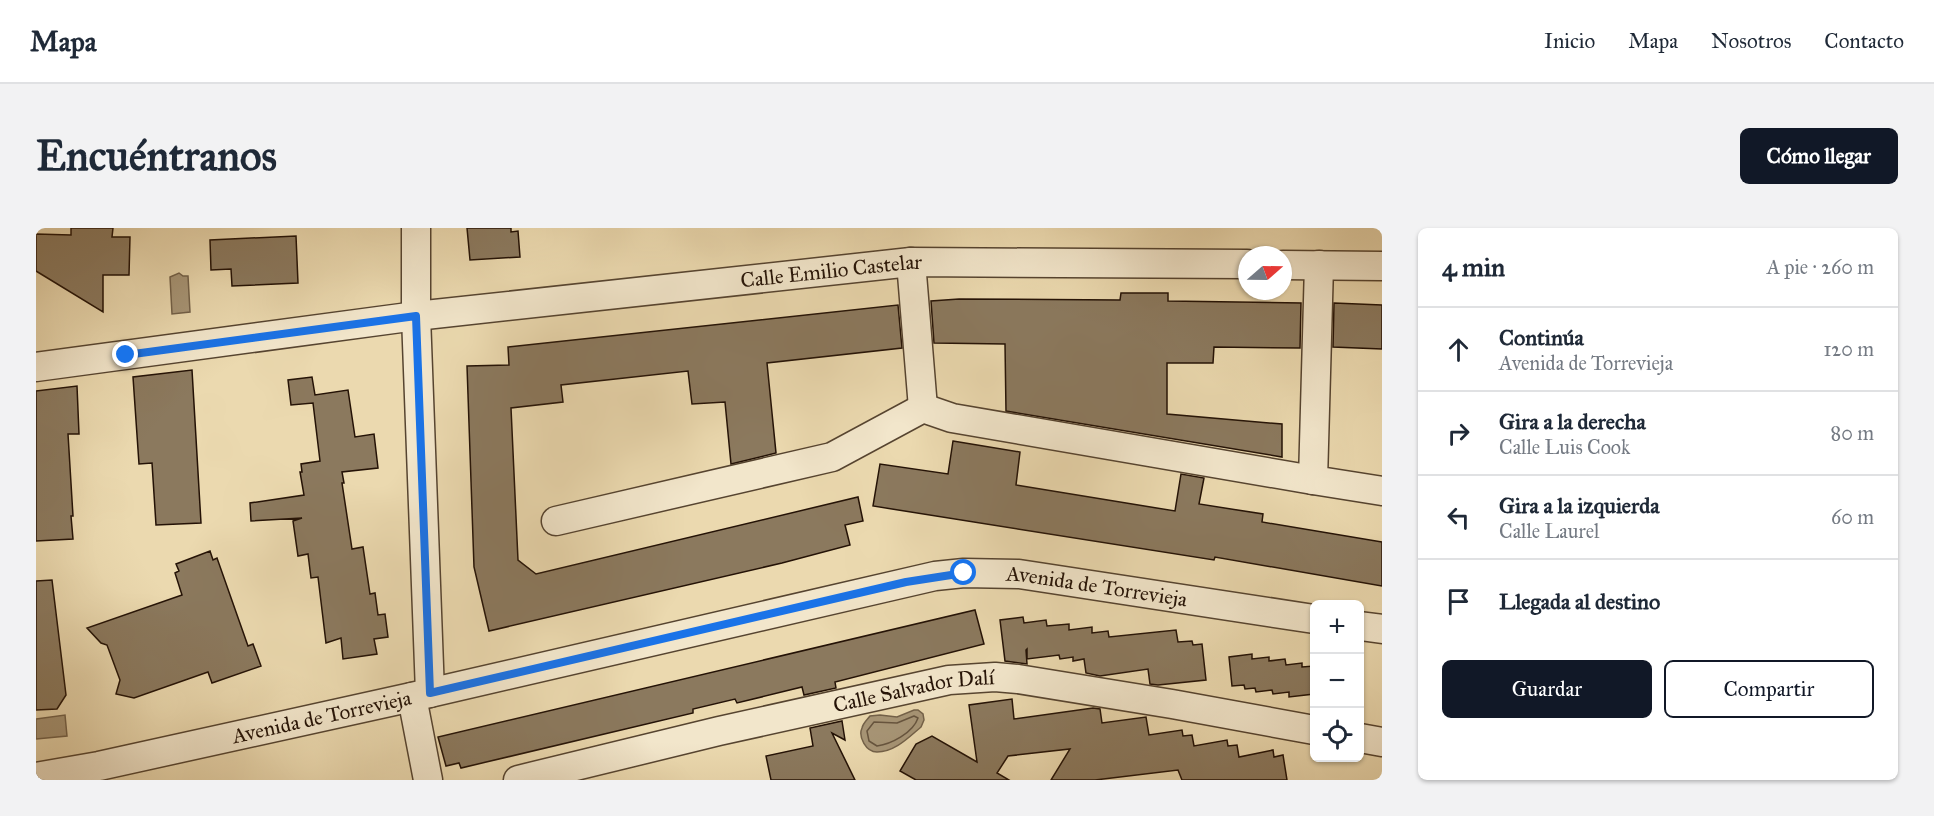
<!DOCTYPE html>
<html lang="es">
<meta charset="utf-8">
<style>
:root{--surface:#fff;--page:#f2f2f3;--text:#1f2937;--muted:#747a83;--line:#e0e1e3;--accent:#111827}
body{margin:0;font-family:"IM FELL Great Primer",serif;background:var(--page);color:var(--text)}
.controls{position:absolute;right:18px;bottom:18px;display:grid;overflow:hidden;border-radius:9px;box-shadow:0 2px 4px #0004}
.controls button{width:54px;height:54px;display:grid;place-items:center;padding:0;border:0;border-bottom:2px solid var(--line);background:var(--surface);color:var(--text);font:30px sans-serif}
.compass{position:absolute;left:1202px;top:18px;width:54px;height:54px;border-radius:50%;background:var(--surface);box-shadow:0 2px 4px #0004;rotate:70deg}
.stop{position:absolute;width:18px;height:18px;margin:-14px;border:4px solid #1a73e8;border-radius:50%;background:#fff}
.stop.end{background:#1a73e8;border-color:#fff;box-shadow:0 2px 6px #0008}
.list{margin:0;padding:0;list-style:none}
h2{display:flex;justify-content:space-between;align-items:center;height:78px;margin:0;padding:0 24px;font-size:26px}
h2 small{font-size:20px;font-weight:400;color:var(--muted)}
.list li{display:grid;grid-template-columns:39px 1fr auto;gap:18px;align-items:center;box-sizing:border-box;height:84px;padding:0 24px;border-top:2px solid var(--line)}
.list b{display:block;font-size:22px;white-space:nowrap}
.list p{margin:0;font-size:20px;white-space:nowrap;color:var(--muted)}
.list em{font-size:20px;font-style:normal;color:var(--muted)}
.actions{display:flex;gap:12px;padding:18px 24px}
.actions a{flex:1;padding:14px 0;border:2px solid var(--accent);border-radius:9px;text-align:center;font-size:21px;color:var(--accent)}
.actions .main{background:var(--accent);color:#fff}
.icon{flex:none;width:33px;height:33px;fill:none;stroke:currentColor;stroke-width:2;stroke-linecap:round;stroke-linejoin:round}
.map{position:relative;flex:none;width:1346px;height:552px;overflow:hidden;border-radius:9px}
header{display:flex;align-items:center;gap:36px;box-sizing:border-box;height:84px;padding:0 30px;background:var(--surface);border-bottom:2px solid var(--line)}
header strong{font-size:28px}
nav{display:flex;gap:33px;margin-inline-start:auto;font-size:21px}
.intro{display:flex;align-items:center;justify-content:space-between;box-sizing:border-box;height:144px;padding:0 36px}
h1{margin:0;font-size:42px}
.button{padding:15px 27px;border-radius:9px;background:var(--accent);color:#fff;font-size:21px;font-weight:700}
main{display:flex;gap:36px;padding:0 36px}
aside{flex:1;background:var(--surface);border-radius:9px;box-shadow:0 2px 4px #0004}
.map>svg:first-child{display:block}
.water{fill:#a79576;stroke:#736149;stroke-width:1.5}
.lines{fill:none;stroke-linecap:round;stroke-linejoin:round}
.shore{stroke:#66543e;stroke-width:1.5}
.building{fill:#8b795e;stroke:#241206;stroke-width:1.5}
.minor-casing{stroke:#564430;stroke-width:31}
.minor{stroke:#f2e6cb;stroke-width:28}
.route{stroke:#1a73e8;stroke-width:8}
.labels{text-anchor:middle;dominant-baseline:central;stroke-width:6;stroke-linejoin:round;paint-order:stroke}
.street-label{font-size:21px;fill:#241206;stroke:#f2e6cb}
</style>
<header>
<strong>Mapa</strong>
<nav><a>Inicio</a><a>Mapa</a><a>Nosotros</a><a>Contacto</a></nav>
</header>
<div class="intro"><h1>Encuéntranos</h1><a class="button">Cómo llegar</a></div>
<main>
<div class="map">
<svg width="1346" height="552" viewBox="0 0 1346 552">
<rect width="100%" height="100%" fill="#ebd9af"/>
<filter id="stains"><feTurbulence type="fractalNoise" baseFrequency=".00333" numOctaves="4"/><feColorMatrix values="0 0 0 0 .2 0 0 0 0 .09 0 0 0 0 .02 0 0 0 .5 -.17"/></filter>
<radialGradient id="worn" r=".72"><stop offset=".6" stop-color="#630" stop-opacity="0"/><stop offset="1" stop-color="#630" stop-opacity=".3"/></radialGradient>
<path class="water" d="M 143,45 L 147,48 L 152,48 L 154,84 L 136,86 L 134,49 Z
M 878,482 L 882,482 L 887,486 L 888,492 L 885,499 C 873,509 859,524 841,524 C 830,524 822,509 826,500 C 827,495 831,492 834,488 L 844,487 L 861,489 Z
M 29,487 L 31,508 L 0,511 L 0,491 Z"/>
<g class="lines">
<path class="shore" d="M 878,488 L 882,490 C 877,505 855,516 841,518 L 833,513 L 831,503 L 838,494 L 861,495 Z"/>
</g>
<path class="building" d="M 35,0 L 77,0 L 76,9 L 94,9 L 93,47 L 67,47 L 67,84 L 0,43 L 0,6 L 35,7 Z
M 431,0 L 475,0 L 475,4 L 482,3 L 484,29 L 434,32 Z
M 260,8 L 262,55 L 196,58 L 195,41 L 175,42 L 174,12 Z
M 1085,65 L 1132,65 L 1132,73 L 1265,75 L 1264,120 L 1178,119 L 1177,135 L 1131,135 L 1131,186 L 1246,196 L 1246,229 L 970,183 L 969,116 L 898,115 L 895,73 L 923,71 L 1084,72 Z
M 1298,75 L 1346,77 L 1346,121 L 1297,119 Z
M 862,77 L 866,120 L 731,135 L 740,225 L 695,236 L 689,174 L 656,176 L 652,143 L 525,157 L 527,174 L 475,180 L 482,332 L 500,346 L 822,269 L 827,293 L 809,297 L 814,317 L 746,335 L 453,403 L 438,339 L 431,138 L 473,137 L 472,119 Z
M 156,142 L 165,295 L 120,297 L 116,235 L 103,236 L 97,149 Z
M 276,149 L 279,167 L 312,162 L 319,209 L 338,206 L 342,240 L 306,244 L 308,255 L 306,255 L 316,321 L 327,319 L 334,366 L 339,365 L 342,387 L 349,386 L 352,409 L 338,411 L 341,426 L 307,431 L 305,410 L 290,415 L 282,349 L 275,350 L 272,326 L 262,328 L 257,293 L 266,290 L 215,293 L 214,275 L 268,267 L 264,244 L 266,244 L 265,236 L 284,233 L 277,175 L 255,177 L 252,152 Z
M 41,158 L 43,206 L 32,206 L 37,288 L 35,288 L 37,311 L 0,313 L 0,163 Z
M 917,213 L 984,224 L 980,257 L 1139,283 L 1145,246 L 1168,250 L 1163,276 L 1227,286 L 1226,294 L 1346,314 L 1346,358 L 1179,329 L 1178,332 L 837,278 L 844,236 L 912,246 Z
M 174,323 L 177,332 L 181,330 L 212,418 L 217,416 L 225,438 L 176,455 L 172,444 L 98,470 L 80,466 L 84,452 L 71,417 L 65,415 L 51,400 L 146,367 L 139,345 L 143,343 L 140,336 Z
M 16,352 L 30,467 L 21,481 L 0,482 L 0,353 Z
M 939,382 L 948,416 L 799,454 L 800,460 L 768,467 L 766,459 L 701,475 L 699,471 L 657,481 L 657,485 L 425,540 L 423,535 L 410,538 L 402,509 Z
M 987,389 L 988,395 L 1010,392 L 1011,398 L 1033,396 L 1033,402 L 1056,399 L 1056,405 L 1072,403 L 1073,409 L 1140,402 L 1142,414 L 1156,413 L 1157,417 L 1166,416 L 1170,452 L 1122,457 L 1114,456 L 1112,441 L 1064,448 L 1050,445 L 1048,431 L 1037,433 L 1037,429 L 1024,431 L 1023,427 L 991,431 L 991,421 L 990,422 L 991,436 L 969,433 L 964,392 Z
M 1216,426 L 1216,431 L 1233,429 L 1233,433 L 1249,431 L 1250,437 L 1266,435 L 1266,439 L 1278,438 L 1278,466 L 1253,469 L 1253,464 L 1237,466 L 1236,462 L 1220,464 L 1219,460 L 1209,461 L 1208,457 L 1196,458 L 1193,429 Z
M 976,471 L 978,491 L 1057,480 L 1064,481 L 1066,495 L 1110,489 L 1113,507 L 1146,502 L 1147,508 L 1156,507 L 1158,518 L 1191,512 L 1192,518 L 1201,517 L 1203,529 L 1237,522 L 1238,529 L 1247,527 L 1251,552 L 1146,552 L 1142,542 L 1059,552 L 1015,552 L 1034,521 L 972,528 L 961,545 L 973,552 L 880,552 L 864,543 L 880,516 L 896,508 L 941,534 L 933,477 Z
M 806,493 L 809,512 L 796,505 L 819,552 L 735,552 L 730,528 L 777,518 L 774,500 Z"/>
<g class="lines">
<g class="minor-casing">
<g id="minor">
<path d="M 380,0 L 380,88 L 394,465"/>
<path d="M 875,34 L 887,180"/>
<path d="M 1247,37 L 1346,38"/>
<path d="M 1283,37 L 1277,252 L 1346,263"/>
<path id="s1" d="M 0,139 L 380,88 L 875,34 L 1211,36"/>
<path d="M 520,293 L 796,229 L 887,180 L 916,190 L 1277,252"/>
<path d="M 1324,398 L 1346,401"/>
<path d="M 376,469 L 392,552"/>
<path d="M 1324,510 L 1346,514"/>
<path id="s2" d="M 0,549 L 63,538 L 376,469 L 899,348 L 928,345 L 983,346 L 1278,391"/>
<path id="s3" d="M 482,552 L 683,503 L 913,452 L 959,449 L 982,451 L 1136,476 L 1278,502"/>
</g>
</g>
<use href="#minor" class="minor"/>
</g>
<g class="lines">
<path class="route" d="M 90,127 L 380,88 L 394,465 L 870,354 L 928,345"/>
</g>
<g class="labels">
<g class="street-label">
<text stroke="none"><textPath href="#s1" startOffset="801">Calle Emilio Castelar</textPath></text>
<text stroke="none"><textPath href="#s2" startOffset="1084">Avenida de Torrevieja</textPath></text>
<text stroke="none"><textPath href="#s3" startOffset="406">Calle Salvador Dalí</textPath></text>
<text stroke="none"><textPath href="#s2" startOffset="292">Avenida de Torrevieja</textPath></text>
</g>
</g>
<rect width="100%" height="100%" filter="url(#stains)"/>
<rect width="100%" height="100%" fill="url(#worn)"/>
</svg>
<div class="controls">
<button>+</button>
<button>−</button>
<button><svg class="icon" aria-label="locate" viewBox="0 0 24 24"><circle cx="12" cy="12" r="6"/><path d="M12 2v4M12 18v4M2 12h4M18 12h4"/></svg></button>
</div>
<svg class="compass" viewBox="-18 -18 36 36"><path d="M0-13l5 13h-10z" fill="#e53935"/><path d="M0 13l5-13h-10z" fill="#747a83"/></svg>
<div class="stop" style="left:928px;top:345px"></div>
<div class="stop end" style="left:90px;top:127px"></div>
</div>
<aside>
<h2>4 min<small>A pie · 260 m</small></h2>
<ul class="list">
<li><svg class="icon" aria-label="ahead" viewBox="0 0 24 24"><path d="M12 20V5M6 11l6-6 6 6"/></svg><div><b>Continúa</b><p>Avenida de Torrevieja</p></div><em>120 m</em></li>
<li><svg class="icon" aria-label="right" viewBox="0 0 24 24"><path d="M7 20v-9h11M14 6l5 5-5 5"/></svg><div><b>Gira a la derecha</b><p>Calle Luis Cook</p></div><em>80 m</em></li>
<li><svg class="icon" aria-label="left" viewBox="0 0 24 24"><path d="M17 20v-9H6M10 6l-5 5 5 5"/></svg><div><b>Gira a la izquierda</b><p>Calle Laurel</p></div><em>60 m</em></li>
<li><svg class="icon" aria-label="arrive" viewBox="0 0 24 24"><path d="M6 21V4h12l-3 4 3 4H6"/></svg><div><b>Llegada al destino</b></div></li>
</ul>
<div class="actions"><a class="main">Guardar</a><a>Compartir</a></div>
</aside>
</main>
